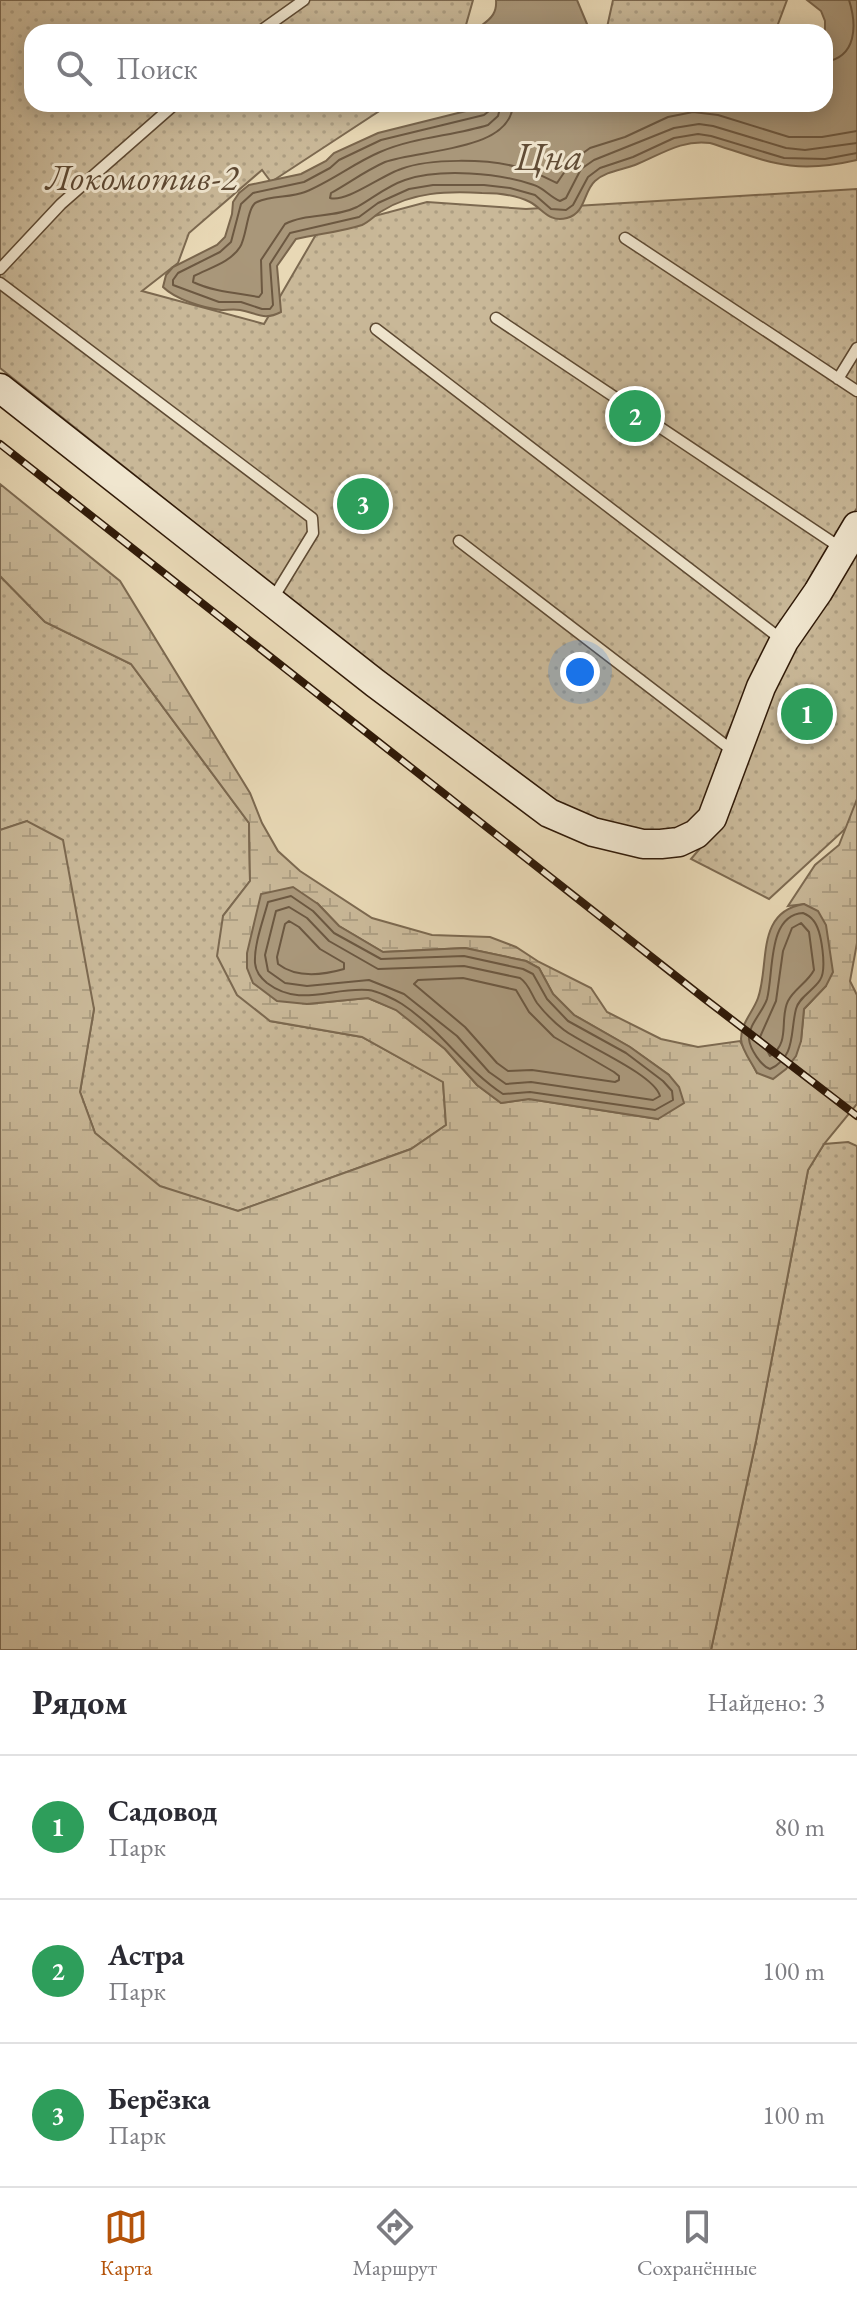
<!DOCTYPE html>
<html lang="ru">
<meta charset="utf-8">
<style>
:root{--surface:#fff;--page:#f2f2f3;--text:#2b2b33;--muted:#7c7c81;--line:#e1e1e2;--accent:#b45309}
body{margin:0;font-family:"EB Garamond",serif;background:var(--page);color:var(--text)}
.you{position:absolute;left:580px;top:672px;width:28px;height:28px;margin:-20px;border:6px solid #fff;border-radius:50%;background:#1a73e8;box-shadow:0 0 0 12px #1a73e833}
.badge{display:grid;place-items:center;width:52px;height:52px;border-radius:50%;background:var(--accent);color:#fff;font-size:26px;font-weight:700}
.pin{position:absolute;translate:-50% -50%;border:4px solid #fff;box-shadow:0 2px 8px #0006}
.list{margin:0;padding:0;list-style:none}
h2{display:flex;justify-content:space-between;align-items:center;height:104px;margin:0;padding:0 32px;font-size:34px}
h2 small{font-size:26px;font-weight:400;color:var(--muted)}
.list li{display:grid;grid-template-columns:52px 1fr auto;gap:24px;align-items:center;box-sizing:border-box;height:144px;padding:0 32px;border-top:2px solid var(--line)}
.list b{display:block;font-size:30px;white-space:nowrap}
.list p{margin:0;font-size:26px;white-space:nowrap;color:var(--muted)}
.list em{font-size:26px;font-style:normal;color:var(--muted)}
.icon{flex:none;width:44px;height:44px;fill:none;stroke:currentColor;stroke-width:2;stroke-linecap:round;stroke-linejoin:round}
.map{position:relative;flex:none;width:857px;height:1650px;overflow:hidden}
.search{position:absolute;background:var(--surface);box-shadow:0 4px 20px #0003;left:24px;right:24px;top:24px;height:88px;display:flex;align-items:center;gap:20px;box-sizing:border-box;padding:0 28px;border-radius:24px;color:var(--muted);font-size:30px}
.sheet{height:536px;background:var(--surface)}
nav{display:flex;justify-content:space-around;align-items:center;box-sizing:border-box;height:112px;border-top:2px solid var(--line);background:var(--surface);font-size:22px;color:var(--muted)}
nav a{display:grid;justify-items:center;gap:4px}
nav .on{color:var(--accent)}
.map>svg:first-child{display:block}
.grass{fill:url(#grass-dots);stroke:#7c6950;stroke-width:2}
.wetland{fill:url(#wetland-marsh);stroke:#7c6950;stroke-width:2;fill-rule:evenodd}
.water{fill:#a9977a;stroke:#79654c;stroke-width:2}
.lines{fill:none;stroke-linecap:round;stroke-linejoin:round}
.shore{stroke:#6c5841;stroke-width:2}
.lane-casing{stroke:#5e4a33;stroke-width:13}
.secondary-casing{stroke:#301a08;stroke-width:31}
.lane{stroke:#f0e6cf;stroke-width:10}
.secondary{stroke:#f0e6cf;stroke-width:28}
.rail-casing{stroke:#301a08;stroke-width:8}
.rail{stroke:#f0e6cf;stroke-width:5;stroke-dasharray:15;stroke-linecap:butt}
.labels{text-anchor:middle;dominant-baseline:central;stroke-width:6;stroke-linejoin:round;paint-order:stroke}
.park-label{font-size:36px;font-style:italic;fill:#5e4933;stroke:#f0e6cf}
.water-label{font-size:38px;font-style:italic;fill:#604c36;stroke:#f0e6cf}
</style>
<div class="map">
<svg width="857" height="1650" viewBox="0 0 857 1650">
<defs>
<pattern id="grass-dots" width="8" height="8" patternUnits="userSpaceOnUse" patternTransform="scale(2)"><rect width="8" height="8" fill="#c9b898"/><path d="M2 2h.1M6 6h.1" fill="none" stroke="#ad9e82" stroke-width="1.8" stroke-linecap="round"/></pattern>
<pattern id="wetland-marsh" width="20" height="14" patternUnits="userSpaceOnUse" patternTransform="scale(2)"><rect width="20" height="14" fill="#c9b898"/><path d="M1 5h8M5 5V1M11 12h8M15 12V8" fill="none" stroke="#ad9e82"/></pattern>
</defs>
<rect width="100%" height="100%" fill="#e8d8b5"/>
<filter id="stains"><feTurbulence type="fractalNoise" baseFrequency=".0025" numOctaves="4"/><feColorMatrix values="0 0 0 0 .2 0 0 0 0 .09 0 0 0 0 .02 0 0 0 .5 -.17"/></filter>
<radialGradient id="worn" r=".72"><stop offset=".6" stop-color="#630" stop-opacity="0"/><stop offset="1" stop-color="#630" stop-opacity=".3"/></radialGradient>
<path class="grass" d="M 0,0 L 473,0 L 464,32 L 32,32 L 32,104 L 390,104 L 271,182 L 262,170 L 189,233 L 178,263 L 142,291 L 264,324 L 318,231 L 427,202 L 526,209 L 857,189 L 857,508 L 774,639 L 726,736 L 708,814 L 659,842 L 549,805 L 0,368 Z
M 613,0 L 787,0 L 775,32 L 606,32 Z
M 857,550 L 857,839 L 845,829 L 769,899 L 691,859 L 725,819 L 734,801 L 764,691 Z
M 0,576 L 45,622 L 131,664 L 249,823 L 250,881 L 223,916 L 270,1021 L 362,1037 L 443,1082 L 446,1125 L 411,1149 L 238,1211 L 160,1187 L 95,1133 L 80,1092 L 94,1009 L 27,821 L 0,830 Z
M 848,1142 L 857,1146 L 857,1650 L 711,1650 L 756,1441 L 808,1170 L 824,1144 Z"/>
<path class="wetland" d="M 0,484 L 120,581 L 250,793 L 262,823 L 278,851 L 300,871 L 372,918 L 432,935 L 490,937 L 516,947 L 539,962 L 591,988 L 607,1012 L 661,1039 L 698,1047 L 740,1041 L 757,1073 L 801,1041 L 804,1009 L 826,986 L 804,904 L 788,906 L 815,865 L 839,845 L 857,799 L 857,943 L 850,981 L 857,995 L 857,1104 L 824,1144 L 808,1170 L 756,1441 L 711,1650 L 0,1650 L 0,830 L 27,821 L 63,840 L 94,1009 L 80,1092 L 95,1133 L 160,1186 L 238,1211 L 411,1149 L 446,1125 L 443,1082 L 362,1037 L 270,1021 L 237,995 L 217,956 L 223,916 L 250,881 L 249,823 L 131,664 L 45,622 L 0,576 ZM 318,904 L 339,926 L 383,952 L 465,948 L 526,961 L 539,968 L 553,994 L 574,1015 L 630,1047 L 669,1075 L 658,1119 L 529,1099 L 501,1103 L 477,1085 L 445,1049 L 397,1010 L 368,998 L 307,1004 Z"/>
<path class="water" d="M 496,0 L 577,0 L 587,24 L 586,32 L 482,32 L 482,25 C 492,18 497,12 496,0 Z
M 807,0 L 857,0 L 857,160 C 793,175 770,162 710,143 C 682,139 660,155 635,165 C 622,170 606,171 595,181 C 583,192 586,213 567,218 C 549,223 543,209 530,202 C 516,195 497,193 482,193 C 447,191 412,192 382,211 C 375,215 369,222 362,225 C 341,232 317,234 296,239 L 277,266 L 281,312 C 264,321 257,313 240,310 C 234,309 227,310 221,310 C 203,308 175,299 163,287 L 166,275 L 173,267 L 217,245 L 225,237 L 232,214 L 233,202 L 239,193 L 249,185 L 301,174 L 326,161 L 334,153 L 378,133 L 494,104 L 825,104 L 825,21 L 821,11 Z
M 293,887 L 318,904 L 339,926 L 383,952 L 465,948 L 526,961 L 539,968 L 553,994 L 574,1015 L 630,1047 L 669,1075 L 679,1087 L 684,1103 L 658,1119 L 529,1099 L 501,1103 L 477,1085 L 445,1049 L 396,1010 L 368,998 L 307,1004 L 277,1001 L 253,983 L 247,968 L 247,953 L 261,894 Z
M 804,904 L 818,911 L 826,925 L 833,972 L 826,986 L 804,1009 L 801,1041 L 796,1056 L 786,1069 L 773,1079 L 757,1073 C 752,1063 741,1049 741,1039 C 741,1023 753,1012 758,998 C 770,964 755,912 804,904 Z"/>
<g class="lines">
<path class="shore" d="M 825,62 C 857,57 857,25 849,0
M 491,104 L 489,111 L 484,115 L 381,140 L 339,160 L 330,168 L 304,182 L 253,193 L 241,204 L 231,242 L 220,252 L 178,273 L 173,280 L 173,285 L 219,302 L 241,302 L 262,309 L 270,309 L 273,305 L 270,264 L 290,233 L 359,217 L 378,203 L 409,189 L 433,185 L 484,185 L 510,188 L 535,195 L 551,209 L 566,210 L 573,205 L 588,177 L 600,168 L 633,157 L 674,138 L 698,134 L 711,136 L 784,158 L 825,159 L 857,153
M 501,104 L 498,116 L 488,125 C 453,136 414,137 380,152 C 354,163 332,181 305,192 C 290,198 272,195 257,202 C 247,206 247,236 240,247 C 231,262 209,268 194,276 L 193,282 C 214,292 237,293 259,297 L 262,293 L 261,260 L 285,224 C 306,213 335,218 357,207 C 373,198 387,186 405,180 C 440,168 500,173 534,185 C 544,188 550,197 560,201 L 566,198 L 581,169 L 594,160 L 674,128 L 699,124 L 713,126 L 786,148 L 805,150 L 857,143
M 513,104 C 511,152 420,149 385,162 C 365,171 349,183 331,193 L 330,198 C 346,203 382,175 401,169 C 430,158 488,159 517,167 C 532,170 544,177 557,183 L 572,161 L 590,148 L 625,137 L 668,117 L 693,112 L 718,115 L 789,137 L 822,137 L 857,131
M 291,896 L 313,911 L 334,933 L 381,959 L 464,956 L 523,969 L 533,974 L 547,999 L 568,1021 L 626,1053 L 663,1081 L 672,1091 L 673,1100 L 655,1110 L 530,1092 L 503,1094 C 465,1069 440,1029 402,1004 C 394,999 378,991 368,990 C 331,987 300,1008 267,983 C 260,977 256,972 255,963 C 254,944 263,921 268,902 Z
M 289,907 L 307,918 L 329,941 L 378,969 L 464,966 L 520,978 C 529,984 531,994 537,1003 C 544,1012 555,1023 564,1030 C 584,1045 654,1074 660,1096 L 653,1100 L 531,1082 L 506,1084 L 489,1072 L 457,1036 L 404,994 L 369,980 L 307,986 L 285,983 L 268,971 L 265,955 L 276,911 Z
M 803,913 C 808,915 810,916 813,920 C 822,930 827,970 820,980 C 814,990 799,997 796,1009 C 790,1032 796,1057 770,1069 C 761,1066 750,1049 749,1039 C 748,1025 763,1012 767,999 C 774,973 767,915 803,913 Z
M 289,921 L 299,927 L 320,949 L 344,963 L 344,969 C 323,975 296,978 278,964 L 277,957 L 285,924 Z
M 801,923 L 809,932 L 814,970 C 808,982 794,989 788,1001 C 779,1019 791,1043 770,1056 L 760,1037 L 776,1001 L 783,951 L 792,928 Z
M 463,978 L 516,990 L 529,1012 L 554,1037 L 614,1072 L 619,1076 L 619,1080 L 615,1082 L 532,1070 L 508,1071 L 497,1063 L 465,1027 L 414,984 L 418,980 Z"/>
<g class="lane-casing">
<path id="lane" d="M 259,32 L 304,0
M 625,238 L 857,391
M 0,269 L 61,204 L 175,104
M 0,283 L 312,518 L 313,533 L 272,600
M 496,318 L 841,548
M 376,329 L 781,639
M 838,379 L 857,348
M 459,541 L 733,751"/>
</g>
<g class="secondary-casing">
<path id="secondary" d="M 0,388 L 375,683 L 549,813 L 593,832 L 643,844 L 661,844 L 679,842 L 696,834 L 712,818 L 761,687 L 784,641 L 818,592 L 857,526"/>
</g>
<use href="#lane" class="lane"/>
<use href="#secondary" class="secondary"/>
<g class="rail-casing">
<path id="rail" d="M 0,444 L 705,999 L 857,1116"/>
</g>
<use href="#rail" class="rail"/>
</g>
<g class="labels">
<g class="park-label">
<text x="142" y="177">Локомотив-2</text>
</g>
<g class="water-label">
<text x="549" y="155">Цна</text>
</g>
</g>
<rect width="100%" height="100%" filter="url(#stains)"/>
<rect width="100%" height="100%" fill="url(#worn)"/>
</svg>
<div class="you"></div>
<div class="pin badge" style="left:807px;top:714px;background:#2e9e5b">1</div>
<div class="pin badge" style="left:635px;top:416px;background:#2e9e5b">2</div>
<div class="pin badge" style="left:363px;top:504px;background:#2e9e5b">3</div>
<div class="search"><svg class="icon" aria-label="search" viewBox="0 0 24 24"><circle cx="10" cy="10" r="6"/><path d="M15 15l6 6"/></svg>Поиск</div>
</div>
<section class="sheet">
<h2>Рядом<small>Найдено: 3</small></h2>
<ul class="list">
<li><span class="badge" style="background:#2e9e5b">1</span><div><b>Садовод</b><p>Парк</p></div><em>80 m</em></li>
<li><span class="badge" style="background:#2e9e5b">2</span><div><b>Астра</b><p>Парк</p></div><em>100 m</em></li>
<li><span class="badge" style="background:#2e9e5b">3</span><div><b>Берёзка</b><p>Парк</p></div><em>100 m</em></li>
</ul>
</section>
<nav>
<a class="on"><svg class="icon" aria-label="map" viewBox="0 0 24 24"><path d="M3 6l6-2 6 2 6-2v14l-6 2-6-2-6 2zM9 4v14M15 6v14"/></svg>Карта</a>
<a><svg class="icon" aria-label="directions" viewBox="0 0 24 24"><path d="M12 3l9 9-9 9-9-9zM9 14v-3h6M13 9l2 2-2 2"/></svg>Маршрут</a>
<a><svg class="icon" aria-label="saved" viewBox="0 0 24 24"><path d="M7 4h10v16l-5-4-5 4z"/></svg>Сохранённые</a>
</nav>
